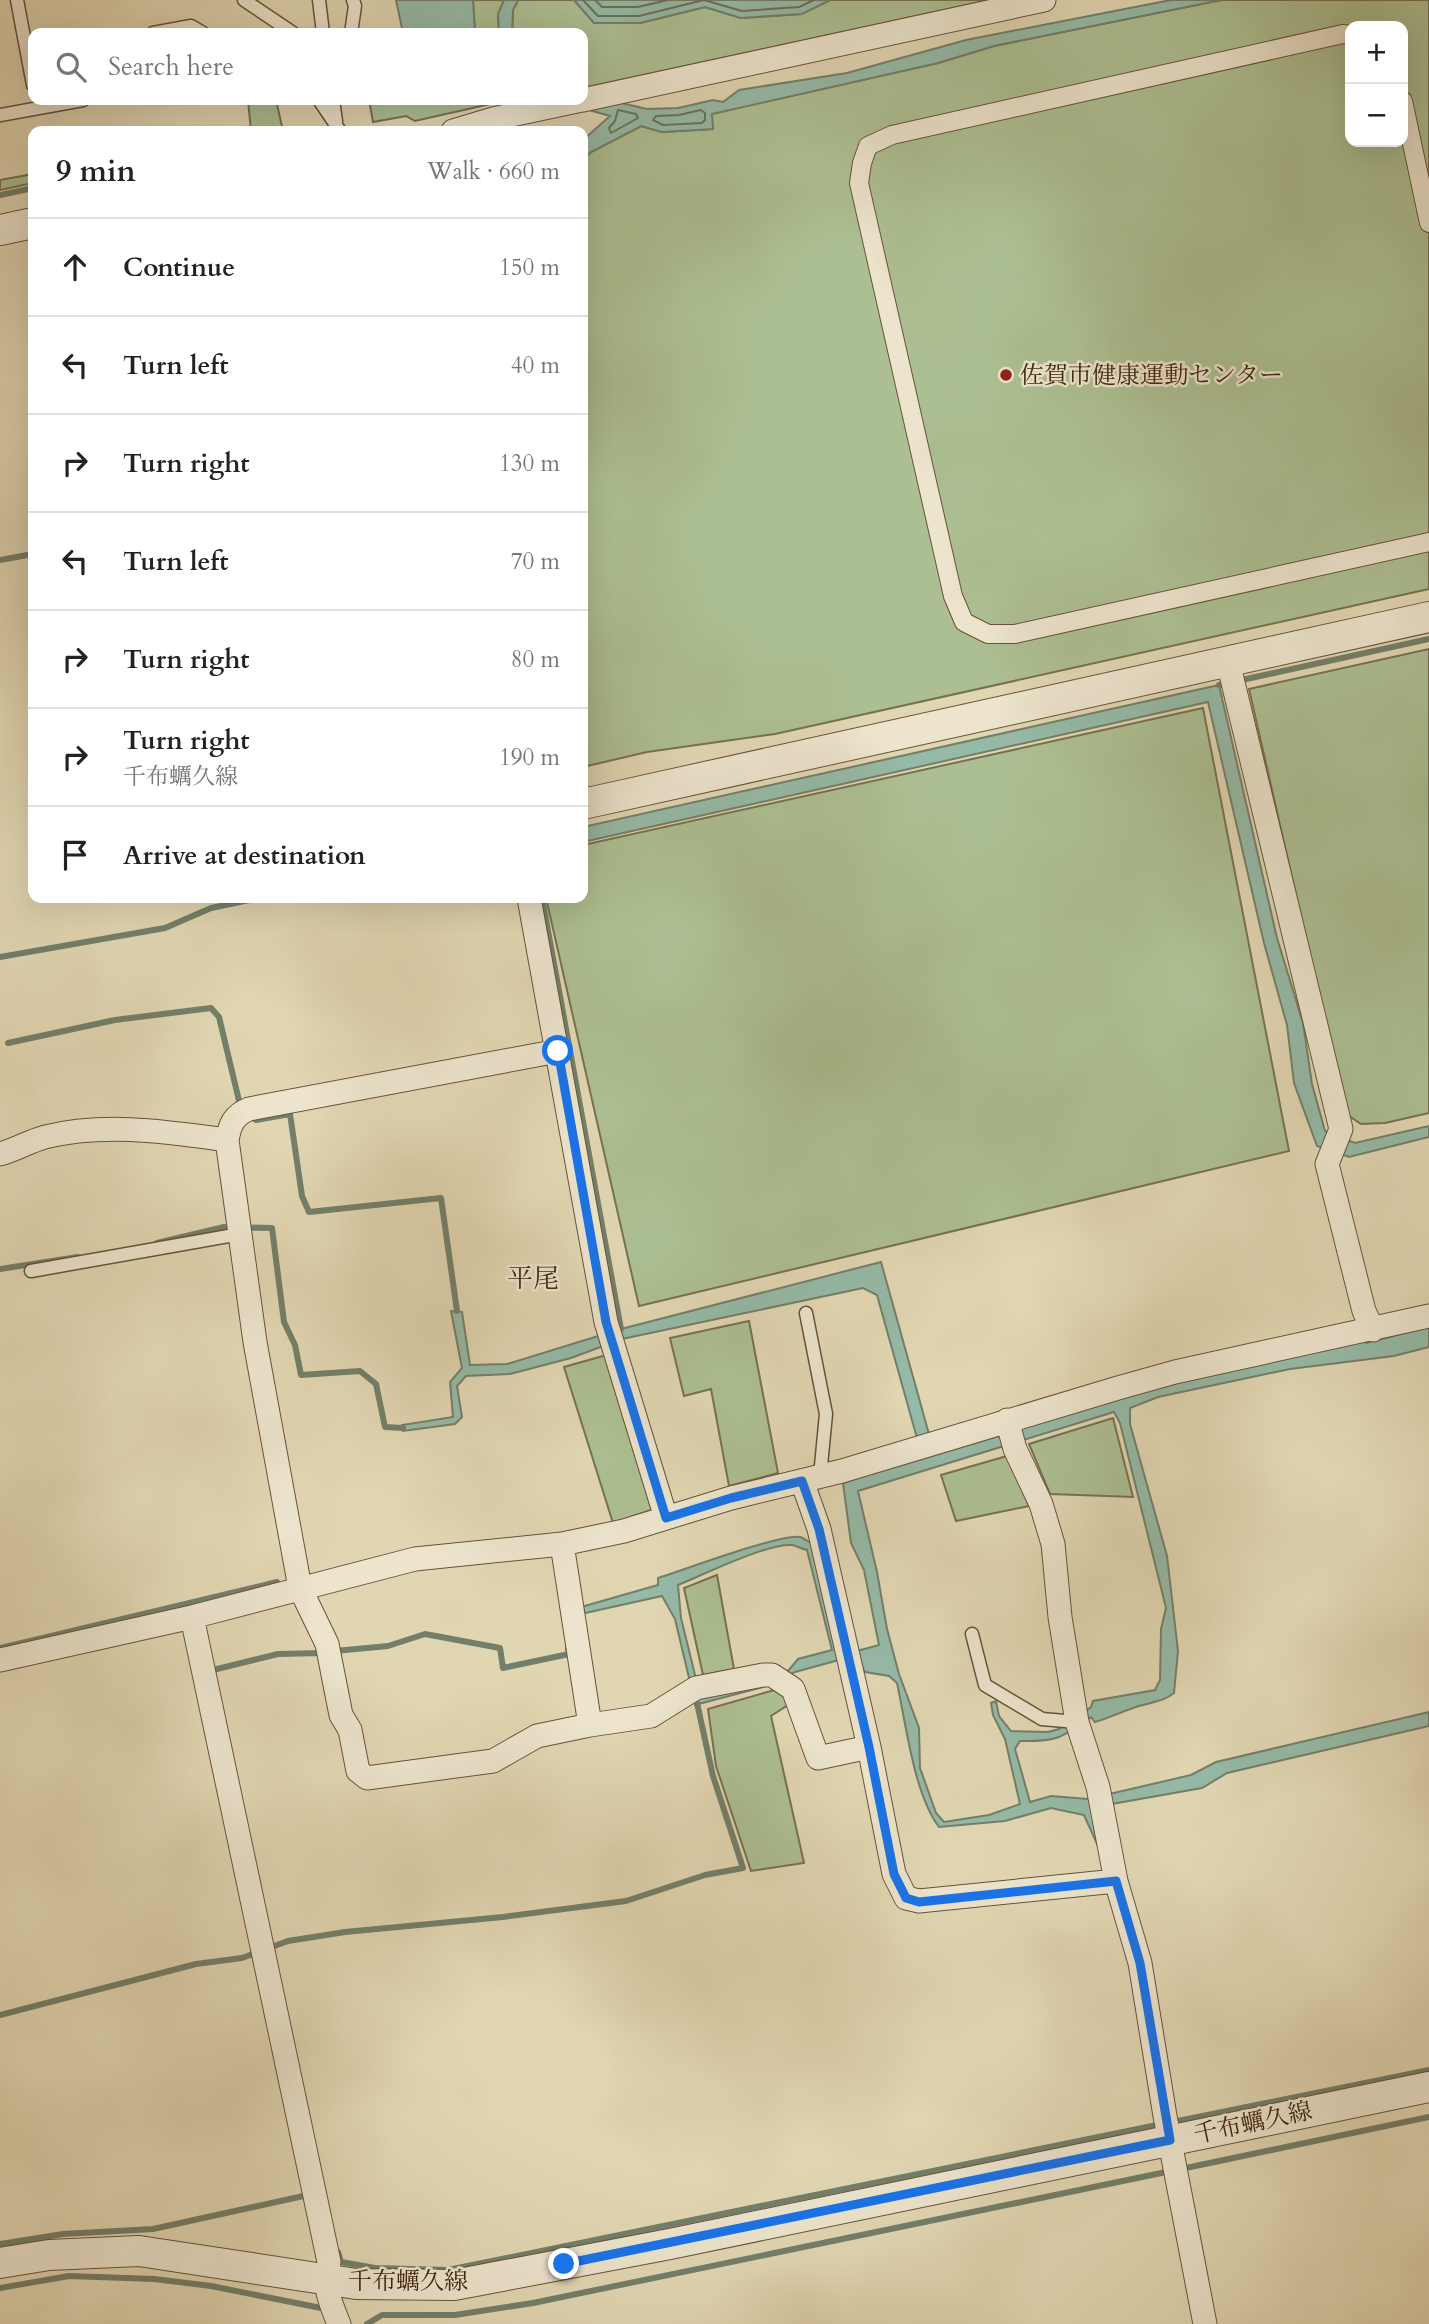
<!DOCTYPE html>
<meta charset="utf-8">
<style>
:root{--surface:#fff;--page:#f2f2f2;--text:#222;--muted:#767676;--line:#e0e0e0}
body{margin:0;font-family:Cardo,"Noto Serif JP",serif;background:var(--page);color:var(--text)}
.controls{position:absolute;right:21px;top:21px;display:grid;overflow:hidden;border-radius:14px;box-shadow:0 7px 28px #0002}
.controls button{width:63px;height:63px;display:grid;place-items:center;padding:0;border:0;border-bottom:2px solid var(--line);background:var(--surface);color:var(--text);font:35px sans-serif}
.stop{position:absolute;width:21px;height:21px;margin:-16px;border:5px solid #1a73e8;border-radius:50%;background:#fff}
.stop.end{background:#1a73e8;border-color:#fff;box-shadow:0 2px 7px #0008}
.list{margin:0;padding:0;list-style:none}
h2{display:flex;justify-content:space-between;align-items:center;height:91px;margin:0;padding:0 28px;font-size:30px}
h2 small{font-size:23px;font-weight:400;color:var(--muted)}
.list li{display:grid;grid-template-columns:46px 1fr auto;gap:21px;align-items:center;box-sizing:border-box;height:98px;padding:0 28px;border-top:2px solid var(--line)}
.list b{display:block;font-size:26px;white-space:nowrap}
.list p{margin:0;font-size:23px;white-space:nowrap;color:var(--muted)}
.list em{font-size:23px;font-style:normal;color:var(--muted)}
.icon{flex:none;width:38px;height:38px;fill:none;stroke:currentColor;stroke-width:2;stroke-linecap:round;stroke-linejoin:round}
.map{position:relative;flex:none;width:1429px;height:2324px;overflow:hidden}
.search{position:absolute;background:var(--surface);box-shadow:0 7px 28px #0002;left:28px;top:28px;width:560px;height:77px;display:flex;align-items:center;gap:18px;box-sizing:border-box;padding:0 24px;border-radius:14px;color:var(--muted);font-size:26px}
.panel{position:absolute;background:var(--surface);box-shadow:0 7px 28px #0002;left:28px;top:126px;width:560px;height:777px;border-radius:14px}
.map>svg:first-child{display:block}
.green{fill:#acbf92;stroke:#767250;stroke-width:2;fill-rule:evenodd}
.water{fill:#95baa7;stroke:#737f6a;stroke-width:2;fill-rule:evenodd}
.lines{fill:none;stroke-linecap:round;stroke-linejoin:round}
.shore{stroke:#6a705b;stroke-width:2}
.stream{stroke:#737f6a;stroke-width:6}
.service-casing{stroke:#685238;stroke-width:15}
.pedestrian-casing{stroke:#685238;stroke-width:20}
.minor-casing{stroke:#685238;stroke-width:25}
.tertiary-casing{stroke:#685238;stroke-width:32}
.service{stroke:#ece4cd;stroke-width:12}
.pedestrian{stroke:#ece4cd;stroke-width:18}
.minor{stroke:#ece4cd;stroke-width:23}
.tertiary{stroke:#ece4cd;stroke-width:30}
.route{stroke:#1a73e8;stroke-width:9}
.poi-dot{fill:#8f2418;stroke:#ece4cd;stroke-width:2.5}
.labels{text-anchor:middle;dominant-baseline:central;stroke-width:5;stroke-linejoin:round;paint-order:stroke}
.poi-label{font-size:24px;fill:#40260f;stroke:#ece4cd;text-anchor:start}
.street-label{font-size:24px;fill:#40260f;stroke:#ece4cd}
.neighbourhood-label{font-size:26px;fill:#40260f;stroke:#ece4cd}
</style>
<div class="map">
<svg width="1429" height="2324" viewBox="0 0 1429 2324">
<rect width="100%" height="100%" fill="#e1d6b2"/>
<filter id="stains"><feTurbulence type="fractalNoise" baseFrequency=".00286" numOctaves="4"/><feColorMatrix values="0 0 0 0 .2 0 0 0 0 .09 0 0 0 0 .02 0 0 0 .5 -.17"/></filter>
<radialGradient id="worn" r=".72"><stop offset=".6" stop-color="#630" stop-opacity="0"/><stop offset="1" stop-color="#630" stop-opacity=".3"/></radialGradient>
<path class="green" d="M 473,0 L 504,0 L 498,15 L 499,33 L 475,33 Z
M 518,0 L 574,0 L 594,23 L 640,23 L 705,7 L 741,18 L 801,14 L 830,0 L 989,0 L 583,88 L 583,33 L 512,33 L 513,10 Z
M 1221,0 L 1429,0 L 1429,589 L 775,734 L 647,752 L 583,767 L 583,160 L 591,152 L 641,126 L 662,132 L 713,129 L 711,114 L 938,63 L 994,46 ZM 1350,26 L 1403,26 L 1403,142 L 1350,142 Z
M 248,100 L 276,100 L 283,131 L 251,131 Z
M 369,100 L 508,100 L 415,121 L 406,116 L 373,122 Z
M 33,174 L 33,183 L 0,190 L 0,180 Z
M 1429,649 L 1429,1113 L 1385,1123 L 1361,1124 L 1346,1114 L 1249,689 Z
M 1203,708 L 1289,1151 L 639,1306 L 546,898 L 583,898 L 583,845 Z
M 749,1321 L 778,1473 L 729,1486 L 711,1389 L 684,1396 L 670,1338 Z
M 610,1354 L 657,1508 L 613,1523 L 564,1367 Z
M 1113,1418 L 1133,1497 L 1050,1494 L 1029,1444 Z
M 1007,1456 L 1029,1506 L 956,1521 L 941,1475 Z
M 717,1575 L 734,1669 L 703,1675 L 684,1588 Z
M 778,1689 L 791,1703 L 771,1716 L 804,1863 L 751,1871 L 716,1766 L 708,1709 Z"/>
<path class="water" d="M 396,0 L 473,0 L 475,33 L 403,33 Z
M 504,0 L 518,0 L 513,10 L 512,33 L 499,33 L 498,14 Z
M 574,0 L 830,0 L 802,14 L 741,18 L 705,7 L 640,23 L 594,23 Z
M 1171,0 L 1221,0 L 994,46 L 938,63 L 712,114 L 713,129 L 662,132 L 641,126 L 591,152 L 583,160 L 583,140 L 610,116 L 554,100 L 583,94 L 647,109 L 678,108 L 713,100 L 723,102 L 739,90 L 847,73 L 966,40 Z
M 1219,685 L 1277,938 L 1303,1023 L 1312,1084 L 1325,1131 L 1355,1143 L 1429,1126 L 1429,1137 L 1349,1157 L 1317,1146 L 1294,1083 L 1287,1025 L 1264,943 L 1208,702 L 583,842 L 583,827 Z
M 881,1262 L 934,1452 L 1156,1385 L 1363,1338 L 1366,1343 L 1429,1327 L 1429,1347 L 1394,1356 L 1290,1369 L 1158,1397 L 1130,1408 L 1130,1424 L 1167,1556 L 1178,1651 L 1174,1693 C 1164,1701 1156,1701 1143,1705 C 1127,1709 1112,1717 1095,1722 L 1091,1717 C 1062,1738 1056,1742 1020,1741 L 1015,1749 L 1030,1802 L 1051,1796 L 1088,1799 L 1191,1775 L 1216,1762 L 1429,1712 L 1429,1726 L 1227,1773 L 1202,1788 L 1112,1804 L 1098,1846 L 1084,1815 L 1051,1808 L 1005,1821 L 939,1827 C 914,1794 906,1724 897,1683 L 889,1676 L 865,1672 L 857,1658 L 839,1660 L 795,1672 L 763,1687 L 695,1705 L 694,1697 L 755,1685 L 789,1670 L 798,1659 L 832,1650 L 807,1550 C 802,1549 797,1546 792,1545 C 767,1543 703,1575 678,1585 L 681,1618 L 696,1679 L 690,1682 L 675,1619 L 662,1596 L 581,1614 L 581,1607 L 658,1585 L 658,1578 C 681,1571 782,1533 800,1537 C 804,1538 810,1543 814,1545 L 857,1651 L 879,1645 L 864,1570 L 851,1543 L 843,1483 L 922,1456 L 877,1295 L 863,1288 L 622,1339 L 571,1358 L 510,1374 L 466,1376 L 457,1386 L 462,1417 L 455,1424 L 403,1431 L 402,1425 L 453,1417 L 450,1382 L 462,1368 L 451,1311 L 462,1312 L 470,1365 L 507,1364 L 621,1329 ZM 1114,1412 L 1120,1423 L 1166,1608 L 1161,1629 L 1160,1680 L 1155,1690 L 1093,1701 L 1091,1707 L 1059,1729 L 1048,1732 L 1011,1731 L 999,1716 L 996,1701 L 991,1703 L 993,1715 L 1005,1739 L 1020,1804 L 989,1815 L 944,1822 L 936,1813 L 920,1768 L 919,1728 L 899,1674 L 887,1629 L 877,1572 L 858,1491 Z"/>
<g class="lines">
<path class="shore" d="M 583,0 L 598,16 L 639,16 L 704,0 L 742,11 L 799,7 L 814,0
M 595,0 L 602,7 L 638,7 L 668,0
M 618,110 L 636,114 L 638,118 L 611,133 L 609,128 L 615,121 Z
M 701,110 L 705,113 L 705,120 L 702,123 L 663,125 L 653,120 L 656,116 L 679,115 Z"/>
<path class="stream" d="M 0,195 L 33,188
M 0,560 L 33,554
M 1219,685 L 1429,639
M 542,898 L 621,1329
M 0,957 L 165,928 L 211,908 L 259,898
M 8,1043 L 115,1020 L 211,1008 L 219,1017 L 241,1109
M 249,1115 L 256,1120 L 290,1114 L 302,1196 L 309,1212 L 441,1198 L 457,1311
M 157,1243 L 224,1227 L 272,1228 L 284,1322 L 295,1345 L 301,1375 L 360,1371 L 376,1384 L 385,1427 L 403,1428
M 0,1269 L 78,1257
M 0,1648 L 277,1582
M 335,1651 L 388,1646 L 425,1634 L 500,1648 L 503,1668 L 569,1654 L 568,1649
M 209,1671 L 278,1654 L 324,1653
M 0,2015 L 196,1964 L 242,1958 L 288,1941 L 345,1932 L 503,1917 L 626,1901 L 705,1875 L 743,1868 L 713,1776 L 697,1703
M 1173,2122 L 1429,2070
M 1181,2169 L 1429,2117
M 0,2244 L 63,2234 L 153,2229 L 308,2195
M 338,2252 L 341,2262 L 375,2268 L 448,2270 L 1162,2124
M 0,2288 L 69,2276 L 154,2279 L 211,2286 L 326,2309
M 367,2324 L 382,2315 L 455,2315 L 533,2303 L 1171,2171"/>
<g class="service-casing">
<path id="service" d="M 17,0 L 33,85
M 244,0 L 293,33
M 319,0 L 323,33
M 153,33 L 191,26 L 203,33
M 351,33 L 355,6 L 353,0
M 319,100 L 340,131
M 333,100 L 336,121
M 0,115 L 83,100
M 31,1271 L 240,1234
M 806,1313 L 826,1414 L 820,1476
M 972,1634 L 985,1685 L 1042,1719 L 1077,1722"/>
</g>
<g class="pedestrian-casing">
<path id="pedestrian" d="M 1350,35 L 1343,34 L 892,135 L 868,146 L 862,163 L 859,183 L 953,596 L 964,622 L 988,634 L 1015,634 L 1429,542
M 1403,101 L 1429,223"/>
</g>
<g class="minor-casing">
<path id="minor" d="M 583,100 L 1044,0
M 453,131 L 493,119 L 582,100
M 1228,662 L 1341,1129 L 1327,1164 L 1364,1311 L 1373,1330
M 529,898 L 606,1322 L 666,1518
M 227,1140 C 230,1124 234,1115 249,1109 L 558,1051
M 0,1154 C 15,1150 30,1141 45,1137 C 105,1122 168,1132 227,1140 L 255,1342 L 300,1588 L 327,1644 L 341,1715 L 350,1730 L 358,1771 L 367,1778 L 493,1761 L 537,1736 L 590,1725 L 562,1544
M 1007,1420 L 1015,1449 L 1041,1504 L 1053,1544 L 1060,1617 L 1077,1722 L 1098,1787 L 1116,1881 L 1140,1963 L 1165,2116 L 1205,2324
M 802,1481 L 819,1529 L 869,1747 L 894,1874 L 906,1898 L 919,1901 L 1116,1881
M 192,1617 L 329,2262 C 324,2289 329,2300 339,2324
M 0,1660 L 192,1617 L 415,1559 L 562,1544 L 624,1531 L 731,1498 L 842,1471 L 1118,1388 L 1175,1372 L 1429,1316
M 590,1725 L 651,1716 L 696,1688 L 763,1675 L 772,1675 L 793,1689 L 818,1758 L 869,1747"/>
</g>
<g class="tertiary-casing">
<path id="tertiary" d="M 0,230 L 33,223
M 583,804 L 1429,617
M 0,2263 L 49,2255 L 139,2251 L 356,2284 L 454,2285 L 670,2244 L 1429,2087"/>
</g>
<use href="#service" class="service"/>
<use href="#pedestrian" class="pedestrian"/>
<use href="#minor" class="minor"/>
<use href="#tertiary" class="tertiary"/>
</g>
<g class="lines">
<path class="route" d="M 558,1051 L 606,1322 L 666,1518 L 731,1498 L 802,1481 L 819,1529 L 869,1747 L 894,1874 L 906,1898 L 919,1902 L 1116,1881 L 1140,1963 L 1170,2140 L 564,2264"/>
</g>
<circle class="poi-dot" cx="1006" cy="375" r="7"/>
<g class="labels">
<g class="poi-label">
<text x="1020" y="375">佐賀市健康運動センター</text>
</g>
<g class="street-label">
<text transform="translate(1253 2123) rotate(-12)">千布蠣久線</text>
<text x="408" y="2281">千布蠣久線</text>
</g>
<g class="neighbourhood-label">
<text x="533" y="1278">平尾</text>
</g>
</g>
<rect width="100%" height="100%" filter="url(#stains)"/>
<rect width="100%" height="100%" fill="url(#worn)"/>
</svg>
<div class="controls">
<button>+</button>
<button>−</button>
</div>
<div class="stop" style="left:558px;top:1051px"></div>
<div class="stop end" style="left:564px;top:2264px"></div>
<div class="search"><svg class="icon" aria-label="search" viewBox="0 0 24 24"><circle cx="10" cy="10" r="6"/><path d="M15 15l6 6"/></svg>Search here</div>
<section class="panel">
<h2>9 min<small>Walk · 660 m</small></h2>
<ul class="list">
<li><svg class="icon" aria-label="ahead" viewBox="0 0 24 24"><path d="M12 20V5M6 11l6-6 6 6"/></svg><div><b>Continue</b></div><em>150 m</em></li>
<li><svg class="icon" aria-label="left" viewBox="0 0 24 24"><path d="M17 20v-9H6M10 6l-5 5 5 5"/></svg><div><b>Turn left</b></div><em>40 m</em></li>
<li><svg class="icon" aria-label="right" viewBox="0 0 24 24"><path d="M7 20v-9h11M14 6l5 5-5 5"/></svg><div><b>Turn right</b></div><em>130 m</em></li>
<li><svg class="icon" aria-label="left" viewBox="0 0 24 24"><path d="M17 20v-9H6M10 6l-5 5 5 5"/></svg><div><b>Turn left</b></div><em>70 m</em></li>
<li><svg class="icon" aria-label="right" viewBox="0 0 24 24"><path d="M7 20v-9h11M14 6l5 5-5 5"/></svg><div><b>Turn right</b></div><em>80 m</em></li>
<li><svg class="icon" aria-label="right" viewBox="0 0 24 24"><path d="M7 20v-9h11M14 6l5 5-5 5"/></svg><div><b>Turn right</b><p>千布蠣久線</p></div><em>190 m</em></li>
<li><svg class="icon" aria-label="arrive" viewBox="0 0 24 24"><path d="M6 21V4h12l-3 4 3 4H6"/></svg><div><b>Arrive at destination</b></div></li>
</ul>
</section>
</div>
